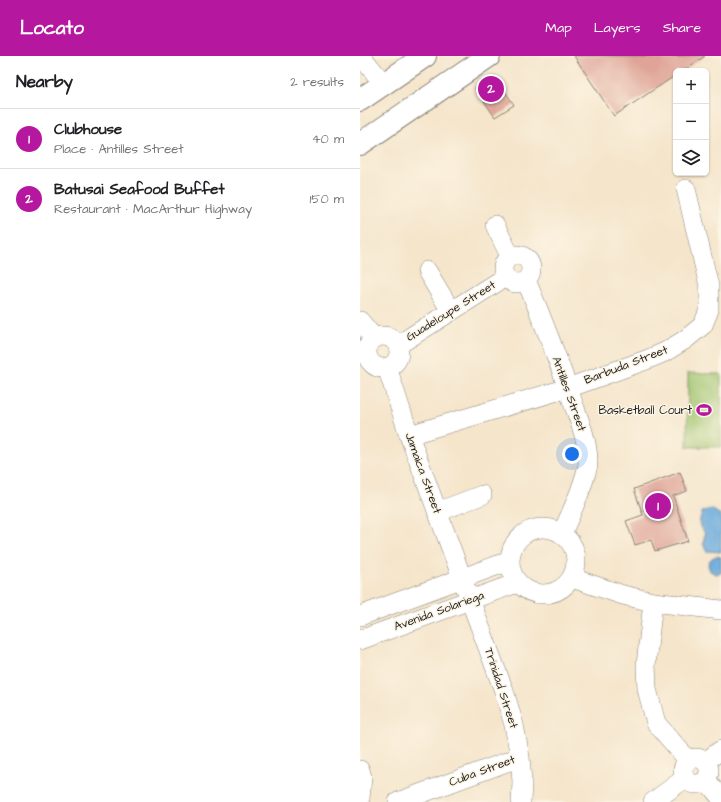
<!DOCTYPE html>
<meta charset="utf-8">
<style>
:root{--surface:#fff;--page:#f2f2f2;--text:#202124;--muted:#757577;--line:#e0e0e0;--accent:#b5179e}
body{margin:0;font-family:"Architects Daughter",sans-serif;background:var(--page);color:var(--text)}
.controls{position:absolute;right:12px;top:12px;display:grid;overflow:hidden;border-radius:6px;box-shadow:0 1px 3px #0004}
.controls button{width:36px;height:36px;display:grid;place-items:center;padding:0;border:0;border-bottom:1px solid var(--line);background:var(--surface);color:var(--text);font:20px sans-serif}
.you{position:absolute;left:212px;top:398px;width:14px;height:14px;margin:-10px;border:3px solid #fff;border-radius:50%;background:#1a73e8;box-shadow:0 0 0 6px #1a73e833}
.badge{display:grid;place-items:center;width:26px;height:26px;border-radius:50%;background:var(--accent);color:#fff;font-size:13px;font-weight:700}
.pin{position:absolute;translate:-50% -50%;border:2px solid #fff;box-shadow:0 1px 4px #0006}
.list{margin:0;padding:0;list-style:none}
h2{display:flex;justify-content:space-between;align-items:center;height:52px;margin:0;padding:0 16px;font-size:17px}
h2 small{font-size:13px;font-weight:400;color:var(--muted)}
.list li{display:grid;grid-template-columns:26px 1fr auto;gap:12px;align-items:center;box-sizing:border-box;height:60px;padding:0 16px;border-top:1px solid var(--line)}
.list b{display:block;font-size:15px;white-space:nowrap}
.list p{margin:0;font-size:13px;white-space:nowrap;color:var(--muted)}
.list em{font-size:13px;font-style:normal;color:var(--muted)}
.icon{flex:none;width:22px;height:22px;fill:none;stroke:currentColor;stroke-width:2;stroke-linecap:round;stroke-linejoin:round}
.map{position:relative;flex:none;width:361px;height:746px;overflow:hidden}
header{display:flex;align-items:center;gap:24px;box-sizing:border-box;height:56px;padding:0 20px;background:var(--accent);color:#fff}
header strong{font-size:19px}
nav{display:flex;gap:22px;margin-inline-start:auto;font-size:14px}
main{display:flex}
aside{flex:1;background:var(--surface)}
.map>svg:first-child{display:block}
.green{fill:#9fc36d;stroke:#5e7044}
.water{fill:#67a9dc;stroke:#42627c}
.building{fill:#dfa497}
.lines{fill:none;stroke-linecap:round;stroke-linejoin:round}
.minor-casing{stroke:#888074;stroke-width:20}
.highway-casing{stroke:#888074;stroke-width:24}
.minor{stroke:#fff;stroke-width:19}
.highway{stroke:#fff;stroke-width:22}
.labels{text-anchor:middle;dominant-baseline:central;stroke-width:3;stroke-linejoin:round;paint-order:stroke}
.street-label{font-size:12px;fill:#1c1c1c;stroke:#fcf5e5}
.poi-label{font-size:12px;fill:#1c1c1c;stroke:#fcf5e5;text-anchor:end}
</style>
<header>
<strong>Locato</strong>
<nav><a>Map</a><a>Layers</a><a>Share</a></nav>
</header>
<main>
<aside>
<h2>Nearby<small>2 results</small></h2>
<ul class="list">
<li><span class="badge">1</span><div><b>Clubhouse</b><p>Place · Antilles Street</p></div><em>40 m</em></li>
<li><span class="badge">2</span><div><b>Batusai Seafood Buffet</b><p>Restaurant · MacArthur Highway</p></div><em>150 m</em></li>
</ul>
</aside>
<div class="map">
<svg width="361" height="746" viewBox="0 0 361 746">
<rect width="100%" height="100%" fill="#fcf5e5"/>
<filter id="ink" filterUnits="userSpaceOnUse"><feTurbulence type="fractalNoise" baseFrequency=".025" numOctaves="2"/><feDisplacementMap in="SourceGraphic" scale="8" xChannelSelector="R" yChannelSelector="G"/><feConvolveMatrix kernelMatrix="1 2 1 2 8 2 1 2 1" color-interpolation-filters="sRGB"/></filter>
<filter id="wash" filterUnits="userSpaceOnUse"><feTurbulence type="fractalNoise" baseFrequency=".012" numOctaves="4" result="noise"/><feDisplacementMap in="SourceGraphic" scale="16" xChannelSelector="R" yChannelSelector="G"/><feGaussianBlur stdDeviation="0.9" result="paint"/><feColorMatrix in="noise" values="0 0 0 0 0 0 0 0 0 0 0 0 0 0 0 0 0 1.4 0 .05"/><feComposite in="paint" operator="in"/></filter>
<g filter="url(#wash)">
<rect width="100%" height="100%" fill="#f5e5cb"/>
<path class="green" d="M 328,317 L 361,318 L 361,391 L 327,391 Z"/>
<path class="water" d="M 351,453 L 361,459 L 361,496 L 346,495 L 343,487 L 345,478 C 339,468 338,465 343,455 Z
M 357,500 L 361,501 L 361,517 L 356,518 L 350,515 L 348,509 C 349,504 352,501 357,500 Z"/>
<g id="blocks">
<path class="building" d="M 214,0 L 345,0 L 323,15 L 316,15 L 316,19 L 254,60 Z
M 135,20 L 154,49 L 135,61 L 115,32 Z
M 320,416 L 327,435 L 313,440 L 328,485 L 295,495 L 291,484 L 275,489 L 266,465 L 283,459 L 274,433 Z"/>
</g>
</g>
<g filter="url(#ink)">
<use href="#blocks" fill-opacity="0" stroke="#888074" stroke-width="1"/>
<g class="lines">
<g class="minor-casing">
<path id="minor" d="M 1,0 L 24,28
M 135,169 L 150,200
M143 213a14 14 0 1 1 28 0a14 14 0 1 1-28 0Z
M 67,215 L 91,255
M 166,224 C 182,262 197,301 211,341 C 218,362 228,383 228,406 C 228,410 227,414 226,417 C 220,438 211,458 202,477
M 0,265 L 14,282
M7 296a16 16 0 1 1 32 0a16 16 0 1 1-32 0Z
M 38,289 L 145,221
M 27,311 L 49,379 L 102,522 L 144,635 L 154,669 L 160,701 L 162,726 L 161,746
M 49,379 L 208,332 L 286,304 L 305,296 L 326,283 L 343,269 L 349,254 L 349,230 L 326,133
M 77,456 L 122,439
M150 505a33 33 0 1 1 66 0a33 33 0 1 1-66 0Z
M 212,522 L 263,539 L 293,546 L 361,554
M 293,546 L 286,609 L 287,633 L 296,667 L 328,704
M 0,560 L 149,505
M 0,584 L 157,527
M323 715a13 13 0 1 1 26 0a13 13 0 1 1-26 0Z
M 345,706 L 361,694
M 0,714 L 2,721 L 0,743
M 346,724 L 361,742
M 38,746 L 160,701
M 293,746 L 324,723"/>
</g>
<g class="highway-casing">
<path id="highway" d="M 0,44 L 65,0
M 0,88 L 129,0"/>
</g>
<use href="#minor" class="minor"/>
<use href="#highway" class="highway"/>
</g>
</g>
<defs>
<g id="stadium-bare" transform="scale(1.2)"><path d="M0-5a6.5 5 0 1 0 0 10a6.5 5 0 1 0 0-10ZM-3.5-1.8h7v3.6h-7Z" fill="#b5179e" stroke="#fcf5e5" stroke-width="2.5" paint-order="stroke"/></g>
</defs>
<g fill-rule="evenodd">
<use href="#stadium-bare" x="344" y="354"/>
</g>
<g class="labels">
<g class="street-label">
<text transform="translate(91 255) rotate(-32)">Guadeloupe Street</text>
<text transform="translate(266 309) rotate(-21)">Barbuda Street</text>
<text transform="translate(209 338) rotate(70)">Antilles Street</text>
<text transform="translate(63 417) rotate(70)">Jamaica Street</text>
<text transform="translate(79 555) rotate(-20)">Avenida Solariega</text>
<text transform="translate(141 632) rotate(72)">Trinidad Street</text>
<text transform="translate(122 715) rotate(-20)">Cuba Street</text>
</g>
<g class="poi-label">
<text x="332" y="354">Basketball Court</text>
</g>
</g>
</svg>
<div class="controls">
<button>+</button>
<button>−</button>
<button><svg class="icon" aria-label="layers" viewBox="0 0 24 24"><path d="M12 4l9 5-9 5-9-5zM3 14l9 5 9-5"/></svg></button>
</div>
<div class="you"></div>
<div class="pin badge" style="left:298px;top:450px">1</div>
<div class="pin badge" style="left:131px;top:33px">2</div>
</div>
</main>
